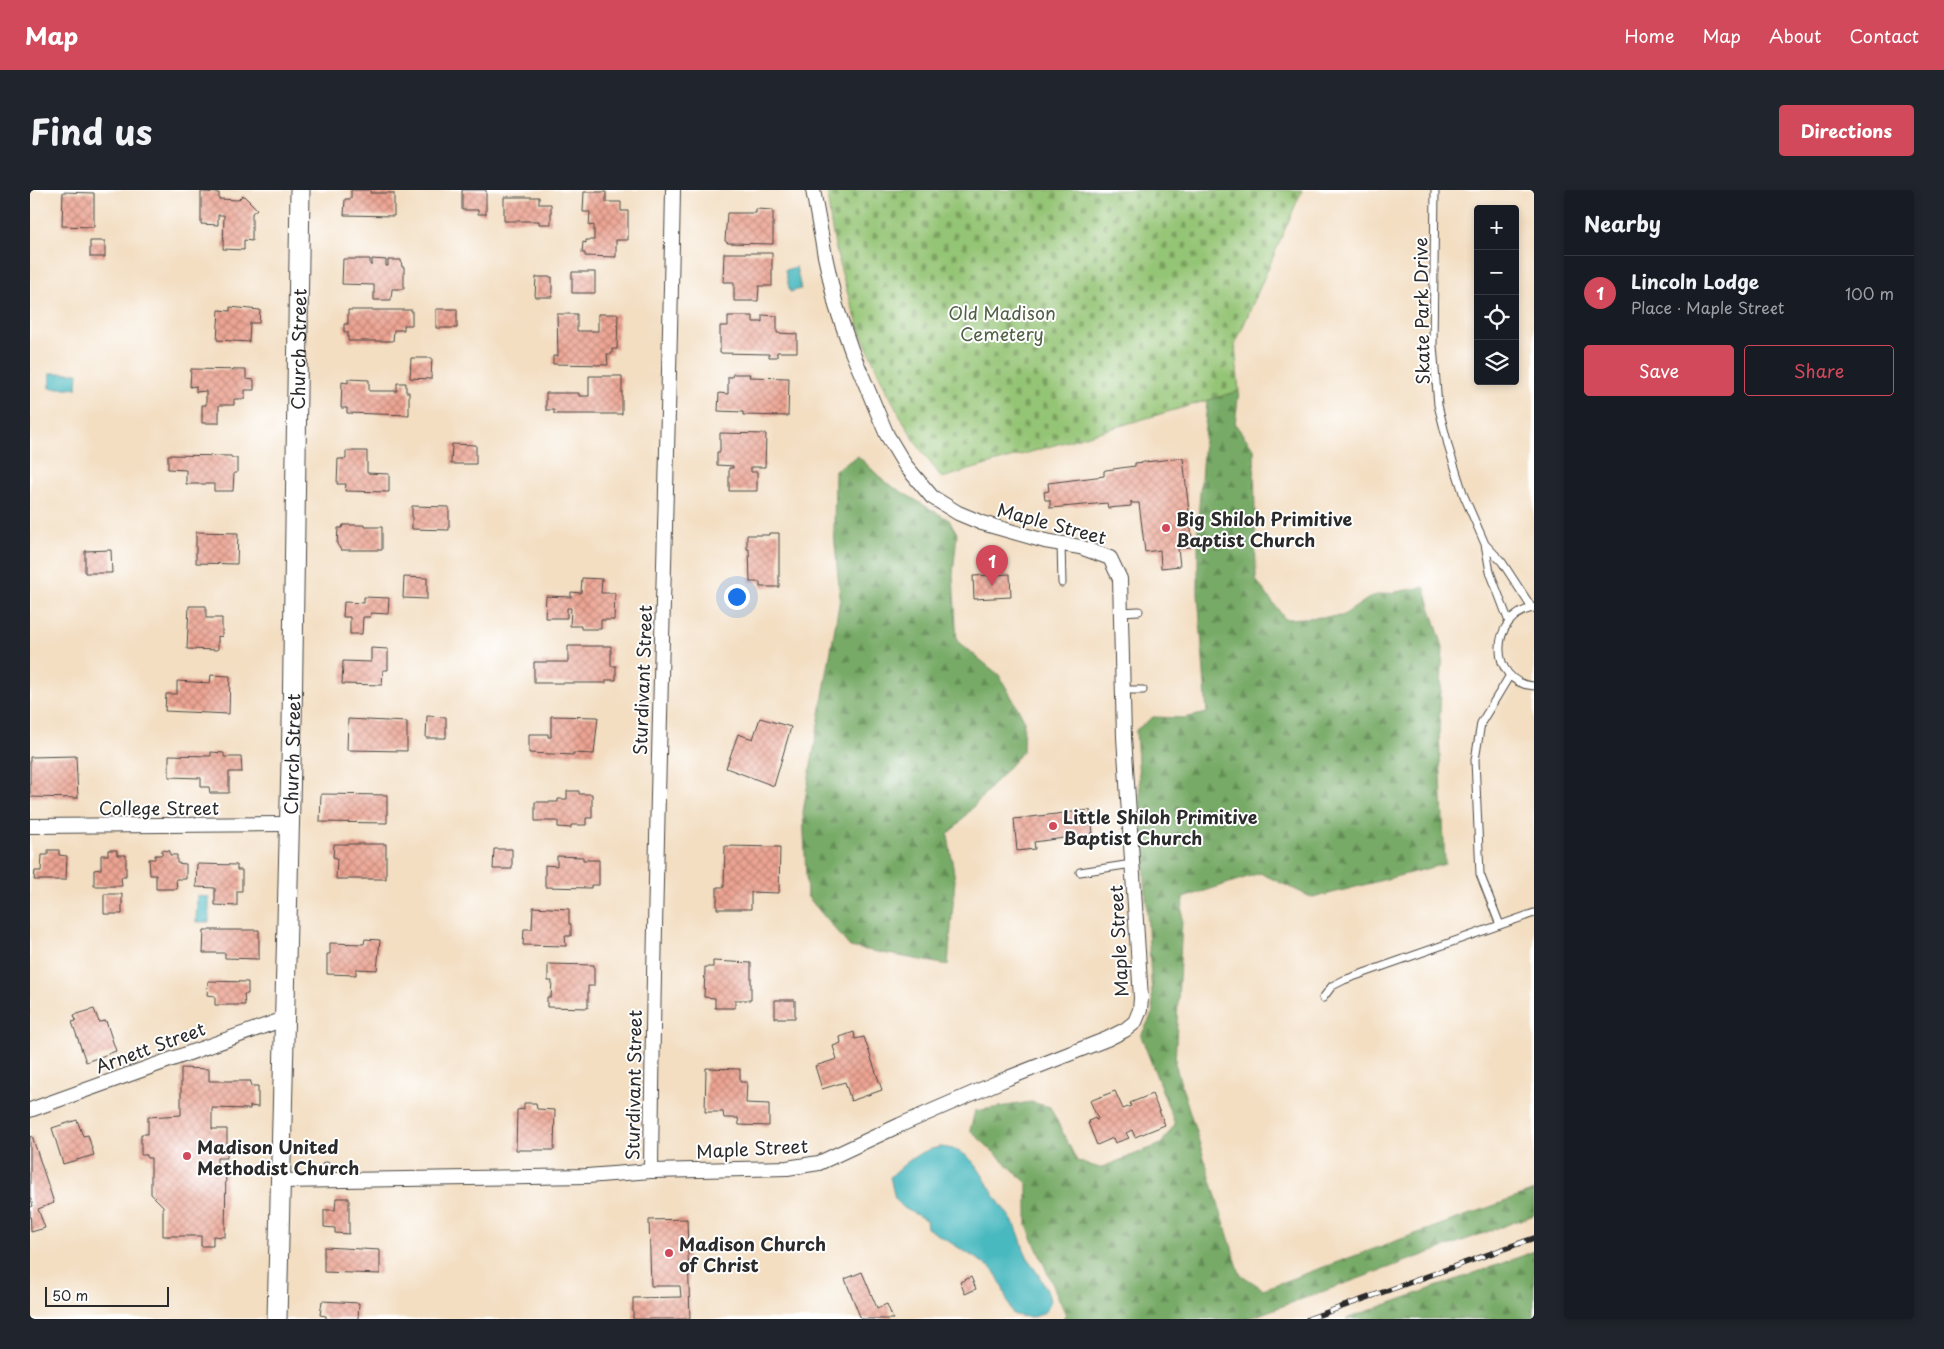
<!DOCTYPE html>
<meta charset="utf-8">
<style>
:root{--surface:#171b24;--page:#20242c;--text:#f1f3f6;--muted:#9ea1a6;--line:#363941;--accent:#d1495b}
body{margin:0;font-family:"Playpen Sans",sans-serif;background:var(--page);color:var(--text)}
.controls{position:absolute;right:15px;top:15px;display:grid;overflow:hidden;border-radius:5px;box-shadow:0 2px 8px #0003}
.controls button{width:45px;height:45px;display:grid;place-items:center;padding:0;border:0;border-bottom:1px solid var(--line);background:var(--surface);color:var(--text);font:25px sans-serif}
.scale{position:absolute;left:15px;bottom:12px;width:124px;box-sizing:border-box;padding-left:5px;border:2px solid #2b2b2b;border-top:0;font-size:14px;line-height:18px;white-space:nowrap;color:#2b2b2b;-webkit-text-stroke:4px #fff;paint-order:stroke}
.you{position:absolute;left:706px;top:406px;width:18px;height:18px;margin:-12px;border:4px solid #fff;border-radius:50%;background:#1a73e8;box-shadow:0 0 0 8px #1a73e833}
.badge{display:grid;place-items:center;width:32px;height:32px;border-radius:50%;background:var(--accent);color:#fff;font-size:16px;font-weight:700}
.pin{position:absolute;translate:-50% -41px;filter:drop-shadow(0 1px 2px #0008)}
.pin::after{content:'';position:absolute;top:26px;width:18px;height:15px;background:inherit;clip-path:polygon(0 0,100% 0,50% 100%)}
.list{margin:0;padding:0;list-style:none}
h2{display:flex;justify-content:space-between;align-items:center;height:65px;margin:0;padding:0 20px;font-size:21px}
h2 small{font-size:16px;font-weight:400;color:var(--muted)}
.list li{display:grid;grid-template-columns:32px 1fr auto;gap:15px;align-items:center;box-sizing:border-box;height:75px;padding:0 20px;border-top:1px solid var(--line)}
.list b{display:block;font-size:19px;white-space:nowrap}
.list p{margin:0;font-size:16px;white-space:nowrap;color:var(--muted)}
.list em{font-size:16px;font-style:normal;color:var(--muted)}
.actions{display:flex;gap:10px;padding:15px 20px}
.actions a{flex:1;padding:11px 0;border:1px solid var(--accent);border-radius:5px;text-align:center;font-size:18px;color:var(--accent)}
.actions .main{background:var(--accent);color:#fff}
.icon{flex:none;width:28px;height:28px;fill:none;stroke:currentColor;stroke-width:2;stroke-linecap:round;stroke-linejoin:round}
.map{position:relative;flex:none;width:1504px;height:1129px;overflow:hidden;border-radius:5px}
header{display:flex;align-items:center;gap:30px;box-sizing:border-box;height:70px;padding:0 25px;background:var(--accent);color:#fff}
header strong{font-size:24px}
nav{display:flex;gap:28px;margin-inline-start:auto;font-size:18px}
.intro{display:flex;align-items:center;justify-content:space-between;box-sizing:border-box;height:120px;padding:0 30px}
h1{margin:0;font-size:35px}
.button{padding:12px 22px;border-radius:5px;background:var(--accent);color:#fff;font-size:18px;font-weight:700}
main{display:flex;gap:30px;padding:0 30px}
aside{flex:1;background:var(--surface);border-radius:5px;box-shadow:0 2px 8px #0003}
.map>svg:first-child{display:block}
.forest{fill:url(#forest-firs);stroke:#516a48}
.cemetery{fill:url(#cemetery-stones);stroke:#607850}
.water{fill:#4ab9c0;stroke:#3a7276}
.building{fill:url(#building-cross-hatch)}
.lines{fill:none;stroke-linecap:round;stroke-linejoin:round}
.lane-casing{stroke:#494642;stroke-width:9}
.street-casing{stroke:#494642;stroke-width:16}
.secondary-casing{stroke:#494642;stroke-width:21}
.lane{stroke:#fff;stroke-width:7}
.street{stroke:#fff;stroke-width:14}
.secondary{stroke:#fff;stroke-width:19}
.rail-casing{stroke:#2b2b2b;stroke-width:5.5}
.rail{stroke:#fff;stroke-width:4;stroke-dasharray:11;stroke-linecap:butt}
.poi-dot{fill:#d1495b;stroke:#fff;stroke-width:2}
.labels{text-anchor:middle;dominant-baseline:central;stroke-width:4;stroke-linejoin:round;paint-order:stroke}
.street-label{font-size:18px;fill:#2b2b2b;stroke:#fff}
.park-label{font-size:18px;fill:#506145;stroke:#fff}
.poi-label{font-size:18px;font-weight:bold;fill:#2b2b2b;stroke:#fff;text-anchor:start}
</style>
<header>
<strong>Map</strong>
<nav><a>Home</a><a>Map</a><a>About</a><a>Contact</a></nav>
</header>
<div class="intro"><h1>Find us</h1><a class="button">Directions</a></div>
<main>
<div class="map">
<svg width="1504" height="1129" viewBox="0 0 1504 1129">
<defs>
<pattern id="forest-firs" width="22" height="20" patternUnits="userSpaceOnUse" patternTransform="scale(1.25)"><rect width="22" height="20" fill="#7a6"/><path d="M5 1l3.5 6h-7zM16 11l3.5 6h-7z" fill="#628b54"/></pattern>
<pattern id="cemetery-stones" width="16" height="16" patternUnits="userSpaceOnUse" patternTransform="scale(1.25)"><rect width="16" height="16" fill="#94c474"/><path d="M2 7V4a2 2 0 0 1 4 0v3zM10 15v-3a2 2 0 0 1 4 0v3z" fill="#799f5f"/></pattern>
<pattern id="building-cross-hatch" width="8" height="8" patternUnits="userSpaceOnUse" patternTransform="scale(1.25)"><rect width="8" height="8" fill="#eda493"/><path d="M0 0l8 8M0 8l8-8" fill="none" stroke="#c08678"/></pattern>
</defs>
<rect width="100%" height="100%" fill="#fff"/>
<filter id="ink" filterUnits="userSpaceOnUse"><feTurbulence type="fractalNoise" baseFrequency=".02" numOctaves="2"/><feDisplacementMap in="SourceGraphic" scale="10" xChannelSelector="R" yChannelSelector="G"/><feConvolveMatrix kernelMatrix="1 2 1 2 8 2 1 2 1" color-interpolation-filters="sRGB"/></filter>
<filter id="wash" filterUnits="userSpaceOnUse"><feTurbulence type="fractalNoise" baseFrequency=".0096" numOctaves="4" result="noise"/><feDisplacementMap in="SourceGraphic" scale="20" xChannelSelector="R" yChannelSelector="G"/><feGaussianBlur stdDeviation="1.12" result="paint"/><feColorMatrix in="noise" values="0 0 0 0 0 0 0 0 0 0 0 0 0 0 0 0 0 1.4 0 .05"/><feComposite in="paint" operator="in"/></filter>
<g filter="url(#wash)">
<rect width="100%" height="100%" fill="#f3dec2"/>
<path class="forest" d="M 1209,201 L 1205,234 L 1224,259 L 1226,390 L 1255,429 L 1312,426 L 1342,406 L 1394,397 L 1413,457 L 1409,542 L 1415,674 L 1283,708 L 1230,683 L 1153,708 L 1145,874 L 1210,1084 L 1233,1099 L 1504,1001 L 1504,1025 L 1217,1129 L 1033,1129 L 1036,1125 L 997,1036 L 997,993 L 940,940 L 945,921 L 1001,912 L 1020,917 L 1047,971 L 1070,978 L 1131,954 L 1145,934 L 1111,846 L 1123,822 L 1106,540 L 1123,527 L 1154,528 L 1177,523 L 1168,403 L 1168,330 L 1177,210 Z
M 828,266 L 855,292 L 919,330 L 927,343 L 923,385 L 927,451 L 969,485 L 994,529 L 993,561 L 918,645 L 925,690 L 918,775 L 820,757 L 777,706 L 773,622 L 810,408 L 804,343 L 805,280 Z
M 1504,1061 L 1504,1129 L 1316,1129 L 1492,1066 Z"/>
<path class="cemetery" d="M 797,0 L 1272,0 L 1205,155 L 1209,201 L 912,288 C 903,276 893,264 885,251 C 841,180 803,84 797,0 Z"/>
<path class="water" d="M 766,77 L 771,99 L 760,102 L 755,80 Z
M 20,183 L 48,183 L 47,198 L 20,198 Z
M 167,706 L 179,707 L 179,732 L 166,732 Z
M 910,957 C 942,959 949,980 964,1005 C 971,1016 980,1026 986,1037 C 991,1047 992,1057 997,1066 C 1005,1082 1017,1094 1020,1111 C 1017,1129 998,1129 983,1124 C 975,1109 972,1088 960,1077 L 897,1038 L 896,1030 L 874,1018 L 865,1009 L 860,987 C 876,973 887,961 910,957 Z"/>
<g id="blocks">
<path class="building" d="M 321,0 L 341,0 L 340,3 L 364,3 L 364,26 L 314,25 L 315,9 L 321,9 Z
M 432,0 L 456,0 L 456,24 L 448,24 L 448,20 L 432,20 Z
M 33,2 L 64,3 L 64,37 L 32,36 Z
M 171,2 L 189,3 L 189,9 L 208,10 L 213,5 L 227,19 L 222,23 L 222,51 L 214,50 L 214,60 L 193,59 L 194,25 L 188,25 L 188,35 L 171,34 Z
M 554,2 L 576,2 L 576,12 L 591,12 L 591,21 L 598,21 L 598,50 L 586,50 L 586,67 L 555,66 L 555,63 L 552,63 L 553,52 L 556,53 L 556,50 L 564,50 L 564,35 L 559,36 L 560,22 L 553,22 Z
M 474,7 L 509,7 L 509,14 L 521,14 L 521,34 L 509,34 L 509,31 L 474,31 Z
M 726,19 L 743,20 L 743,54 L 698,53 L 695,51 L 697,23 L 726,23 Z
M 60,51 L 75,51 L 75,67 L 60,67 Z
M 694,63 L 742,63 L 742,96 L 729,96 L 728,111 L 704,111 L 704,92 L 693,92 Z
M 313,69 L 340,69 L 340,75 L 342,75 L 342,69 L 356,70 L 356,76 L 358,76 L 358,70 L 371,70 L 372,77 L 374,77 L 374,99 L 362,99 L 361,110 L 344,110 L 344,95 L 312,94 Z
M 542,82 L 565,82 L 565,103 L 542,103 Z
M 506,87 L 522,87 L 522,107 L 505,107 Z
M 200,117 L 230,120 L 229,133 L 220,133 L 219,152 L 187,150 L 189,120 L 200,121 Z
M 406,119 L 427,119 L 427,138 L 406,138 Z
M 318,120 L 382,120 L 382,135 L 374,135 L 374,140 L 364,140 L 363,151 L 318,151 L 318,142 L 314,142 L 314,134 L 318,134 Z
M 527,124 L 547,124 L 547,141 L 568,141 L 568,124 L 588,124 L 587,159 L 582,159 L 582,164 L 577,164 L 578,175 L 523,174 L 523,166 L 528,166 Z
M 732,125 L 747,126 L 747,143 L 767,144 L 767,162 L 747,162 L 747,167 L 739,167 L 739,164 L 690,163 L 690,136 L 698,136 L 698,126 L 723,126 L 723,132 L 732,132 Z
M 381,168 L 402,168 L 401,189 L 380,188 Z
M 161,179 L 216,180 L 216,189 L 224,190 L 224,200 L 215,200 L 215,209 L 204,209 L 204,215 L 189,215 L 189,233 L 172,233 L 172,215 L 176,215 L 176,201 L 166,202 L 166,196 L 160,197 Z
M 703,184 L 720,184 L 719,187 L 759,188 L 758,226 L 713,225 L 713,222 L 688,221 L 689,203 L 698,204 L 698,187 L 702,187 Z
M 559,186 L 592,186 L 592,224 L 524,224 L 524,220 L 516,220 L 516,203 L 549,203 L 549,206 L 559,206 Z
M 318,189 L 339,190 L 339,201 L 367,201 L 367,193 L 376,193 L 376,202 L 379,202 L 379,225 L 317,223 L 317,218 L 311,218 L 312,192 L 318,193 Z
M 690,243 L 736,244 L 735,277 L 721,277 L 721,282 L 727,282 L 727,301 L 699,301 L 699,278 L 703,278 L 703,276 L 687,275 L 687,262 L 690,262 Z
M 422,254 L 446,255 L 446,274 L 421,274 Z
M 316,261 L 337,261 L 337,283 L 359,284 L 359,302 L 315,301 L 316,294 L 307,294 L 308,269 L 316,269 Z
M 138,265 L 201,266 L 202,268 L 207,268 L 207,283 L 204,283 L 203,301 L 184,301 L 184,294 L 156,294 L 156,280 L 138,279 Z
M 1153,268 L 1163,357 L 1148,358 L 1150,376 L 1131,378 L 1130,360 L 1115,362 L 1109,313 L 1102,313 L 1101,311 L 1101,316 L 1078,318 L 1077,313 L 1020,318 L 1020,310 L 1015,310 L 1014,302 L 1019,301 L 1018,293 L 1074,286 L 1074,281 L 1076,280 L 1105,276 L 1105,273 Z
M 382,316 L 419,317 L 419,340 L 382,339 Z
M 313,335 L 335,335 L 335,337 L 352,337 L 352,360 L 311,360 L 307,354 L 308,338 L 312,338 Z
M 166,342 L 208,343 L 207,374 L 166,373 Z
M 739,343 L 749,343 L 749,397 L 730,397 L 730,392 L 720,392 L 719,359 L 717,359 L 717,345 L 739,345 Z
M 81,360 L 82,383 L 55,383 L 55,361 Z
M 980,384 L 981,407 L 944,409 L 943,386 Z
M 374,387 L 397,388 L 397,409 L 373,408 Z
M 552,388 L 572,389 L 571,403 L 585,403 L 584,430 L 571,430 L 571,439 L 551,439 L 551,436 L 540,436 L 541,418 L 537,418 L 537,428 L 515,428 L 516,406 L 541,407 L 541,402 L 551,403 Z
M 334,407 L 359,408 L 358,424 L 341,423 L 340,427 L 333,427 L 332,444 L 320,444 L 320,427 L 313,427 L 314,412 L 334,413 Z
M 159,416 L 176,416 L 176,428 L 192,428 L 192,447 L 188,446 L 188,460 L 157,459 Z
M 538,456 L 581,456 L 581,476 L 586,476 L 586,490 L 576,490 L 576,493 L 504,493 L 504,472 L 538,472 Z
M 341,458 L 358,459 L 358,480 L 353,480 L 352,495 L 312,494 L 313,471 L 341,472 Z
M 181,485 L 200,486 L 199,524 L 135,521 L 136,504 L 147,504 L 147,491 L 180,493 Z
M 397,526 L 416,527 L 416,548 L 396,548 Z
M 521,526 L 568,527 L 564,564 L 543,563 L 543,565 L 499,563 L 499,544 L 518,544 L 518,547 L 521,547 Z
M 730,528 L 761,537 L 744,596 L 696,578 L 708,544 L 723,549 Z
M 318,529 L 377,532 L 377,561 L 317,560 Z
M 181,562 L 194,563 L 194,567 L 211,567 L 212,582 L 199,582 L 199,603 L 180,603 L 179,597 L 171,597 L 171,588 L 139,587 L 139,565 L 181,566 Z
M 46,566 L 48,608 L 0,607 L 0,567 Z
M 537,601 L 549,601 L 549,604 L 562,604 L 562,628 L 556,628 L 556,635 L 541,635 L 541,638 L 528,637 L 528,631 L 505,631 L 505,612 L 528,612 L 528,609 L 537,609 Z
M 291,604 L 357,605 L 357,633 L 290,632 Z
M 1060,620 L 1063,643 L 1061,643 L 1062,649 L 1058,649 L 1058,651 L 1051,652 L 1050,646 L 1004,652 L 1005,659 L 987,661 L 984,629 Z
M 304,654 L 356,654 L 356,689 L 306,689 L 307,668 L 303,667 Z
M 695,656 L 750,657 L 749,703 L 721,702 L 721,719 L 687,719 L 687,697 L 694,697 Z
M 464,659 L 482,659 L 482,679 L 463,679 Z
M 18,660 L 29,660 L 29,665 L 37,666 L 36,690 L 4,690 L 5,681 L 11,681 L 12,665 L 18,665 Z
M 78,660 L 87,660 L 87,665 L 96,665 L 96,687 L 91,687 L 92,696 L 64,696 L 64,680 L 71,679 L 71,665 L 78,665 Z
M 132,660 L 140,661 L 140,665 L 147,665 L 147,673 L 156,674 L 156,689 L 146,689 L 147,699 L 126,699 L 126,685 L 120,685 L 119,669 L 125,669 L 125,665 L 132,665 Z
M 527,666 L 553,667 L 553,670 L 569,670 L 569,695 L 561,695 L 561,698 L 515,697 L 515,675 L 527,676 Z
M 167,674 L 207,675 L 207,680 L 212,680 L 212,701 L 207,701 L 207,716 L 185,715 L 185,698 L 166,697 Z
M 74,704 L 92,704 L 92,724 L 74,724 Z
M 503,717 L 539,719 L 539,734 L 541,734 L 541,746 L 535,746 L 536,756 L 493,755 L 494,739 L 502,739 Z
M 174,740 L 229,740 L 229,769 L 195,768 L 195,763 L 173,763 Z
M 335,749 L 350,750 L 347,780 L 326,779 L 326,785 L 297,784 L 297,764 L 300,764 L 300,753 L 334,754 Z
M 683,771 L 721,773 L 721,810 L 705,810 L 705,818 L 685,818 L 685,808 L 674,807 L 675,777 L 683,777 Z
M 518,774 L 564,775 L 564,796 L 558,796 L 558,818 L 517,817 L 517,807 L 521,807 L 522,791 L 518,791 Z
M 178,791 L 218,792 L 218,804 L 214,804 L 215,815 L 185,815 L 185,806 L 177,805 Z
M 745,810 L 765,810 L 765,828 L 745,828 Z
M 64,819 L 69,832 L 76,831 L 86,861 L 56,872 L 42,832 L 46,831 L 44,825 Z
M 824,842 L 825,849 L 834,847 L 852,900 L 821,911 L 815,892 L 792,899 L 785,876 L 807,869 L 803,856 L 811,853 L 810,847 Z
M 151,878 L 179,879 L 179,891 L 221,891 L 220,896 L 228,896 L 228,917 L 220,916 L 220,919 L 182,918 L 182,939 L 197,939 L 197,968 L 187,968 L 187,974 L 196,974 L 195,1047 L 183,1046 L 183,1056 L 171,1056 L 171,1046 L 133,1046 L 133,1016 L 121,1004 L 121,968 L 117,968 L 117,965 L 111,965 L 111,944 L 118,944 L 118,927 L 151,925 Z
M 676,878 L 710,879 L 710,892 L 717,892 L 716,913 L 739,914 L 739,936 L 709,935 L 708,928 L 694,928 L 693,922 L 675,922 Z
M 1085,901 L 1093,919 L 1101,916 L 1100,913 L 1122,904 L 1135,935 L 1105,947 L 1102,940 L 1096,943 L 1099,948 L 1085,953 L 1083,948 L 1067,955 L 1058,933 L 1060,933 L 1059,931 L 1065,928 L 1066,930 L 1068,929 L 1060,911 Z
M 494,913 L 506,913 L 507,919 L 525,920 L 524,960 L 486,960 L 487,920 L 494,919 Z
M 47,930 L 53,946 L 58,945 L 64,965 L 33,974 L 22,938 Z
M 2,946 L 24,1013 L 8,1019 L 15,1038 L 1,1042 L 0,1017 L 3,1016 L 0,1007 L 0,947 Z
M 306,1008 L 319,1008 L 319,1044 L 305,1043 L 305,1038 L 294,1037 L 294,1020 L 305,1020 Z
M 657,1029 L 660,1129 L 603,1129 L 603,1108 L 651,1107 L 650,1096 L 621,1096 L 619,1030 Z
M 294,1057 L 350,1060 L 350,1084 L 294,1082 Z
M 832,1082 L 847,1118 L 857,1114 L 863,1129 L 831,1129 L 815,1089 Z
M 941,1087 L 946,1099 L 935,1104 L 930,1092 Z
M 292,1111 L 329,1113 L 328,1129 L 296,1129 L 296,1126 L 290,1125 Z"/>
</g>
</g>
<g filter="url(#ink)">
<use href="#blocks" fill-opacity="0" stroke="#494642" stroke-width="1"/>
<g class="lines">
<g class="lane-casing">
<path id="lane" d="M 1405,0 L 1403,156 L 1408,215 L 1419,259 L 1434,306 L 1455,354 L 1460,382 L 1479,432
M 1031,354 L 1032,393
M 1455,354 L 1472,372 L 1502,418
M 1504,418 C 1459,425 1458,493 1504,496
M 1091,422 L 1109,421
M 1092,500 L 1113,500
M 1050,682 L 1102,674
M 1470,735 L 1450,684 L 1445,570 L 1451,533 L 1480,485
M 1293,808 L 1302,796 L 1314,790 L 1504,723
M 296,976 L 296,990"/>
</g>
<g class="street-casing">
<path id="street" d="M 0,636 L 259,634
M 0,920 L 254,829
M 621,981 C 624,654 637,327 643,0
M 250,991 L 557,986 L 621,981 L 757,978 L 789,973 L 870,935 L 978,888 L 1077,849 L 1095,840 L 1105,832 L 1110,820 L 1111,808 L 1094,547 L 1090,389 L 1080,368 L 1050,357 L 1015,351 L 952,333 L 928,323 L 902,307 L 875,275 L 857,245 L 822,162 L 806,116 L 795,66 L 783,0"/>
</g>
<g class="secondary-casing">
<g id="secondary">
<path id="s1" d="M 247,1129 L 262,533 L 270,0"/>
</g>
</g>
<use href="#lane" class="lane"/>
<use href="#street" class="street"/>
<use href="#secondary" class="secondary"/>
<g class="rail-casing">
<path id="rail" d="M 1278,1129 L 1504,1048"/>
</g>
<use href="#rail" class="rail"/>
</g>
</g>
<g class="poi-dot">
<circle cx="1136" cy="338" r="5"/>
<circle cx="1023" cy="636" r="5"/>
<circle cx="157" cy="966" r="5"/>
<circle cx="639" cy="1063" r="5"/>
</g>
<g class="labels">
<g class="street-label">
<text transform="translate(1391 121) rotate(-91)">Skate Park Drive</text>
<text stroke="none"><textPath href="#s1" startOffset="970">Church Street</textPath></text>
<text transform="translate(1022 333) rotate(15)">Maple Street</text>
<text transform="translate(612 490) rotate(-88)">Sturdivant Street</text>
<text stroke="none"><textPath href="#s1" startOffset="565">Church Street</textPath></text>
<text x="129" y="617">College Street</text>
<text transform="translate(1088 751) rotate(-93)">Maple Street</text>
<text transform="translate(120 857) rotate(-20)">Arnett Street</text>
<text transform="translate(603 895) rotate(-89)">Sturdivant Street</text>
<text transform="translate(722 958) rotate(-3)">Maple Street</text>
</g>
<g class="park-label">
<text x="972" y="122">Old Madison<tspan x="972" dy="21">Cemetery</tspan></text>
</g>
<g class="poi-label">
<text x="1146" y="328">Big Shiloh Primitive<tspan x="1146" dy="21">Baptist Church</tspan></text>
<text x="1033" y="626">Little Shiloh Primitive<tspan x="1033" dy="21">Baptist Church</tspan></text>
<text x="167" y="956">Madison United<tspan x="167" dy="21">Methodist Church</tspan></text>
<text x="649" y="1053">Madison Church<tspan x="649" dy="21">of Christ</tspan></text>
</g>
</g>
</svg>
<div class="controls">
<button>+</button>
<button>−</button>
<button><svg class="icon" aria-label="locate" viewBox="0 0 24 24"><circle cx="12" cy="12" r="6"/><path d="M12 2v4M12 18v4M2 12h4M18 12h4"/></svg></button>
<button><svg class="icon" aria-label="layers" viewBox="0 0 24 24"><path d="M12 4l9 5-9 5-9-5zM3 14l9 5 9-5"/></svg></button>
</div>
<div class="scale">50 m</div>
<div class="you"></div>
<div class="pin badge" style="left:962px;top:396px">1</div>
</div>
<aside>
<h2>Nearby<small></small></h2>
<ul class="list">
<li><span class="badge">1</span><div><b>Lincoln Lodge</b><p>Place · Maple Street</p></div><em>100 m</em></li>
</ul>
<div class="actions"><a class="main">Save</a><a>Share</a></div>
</aside>
</main>
